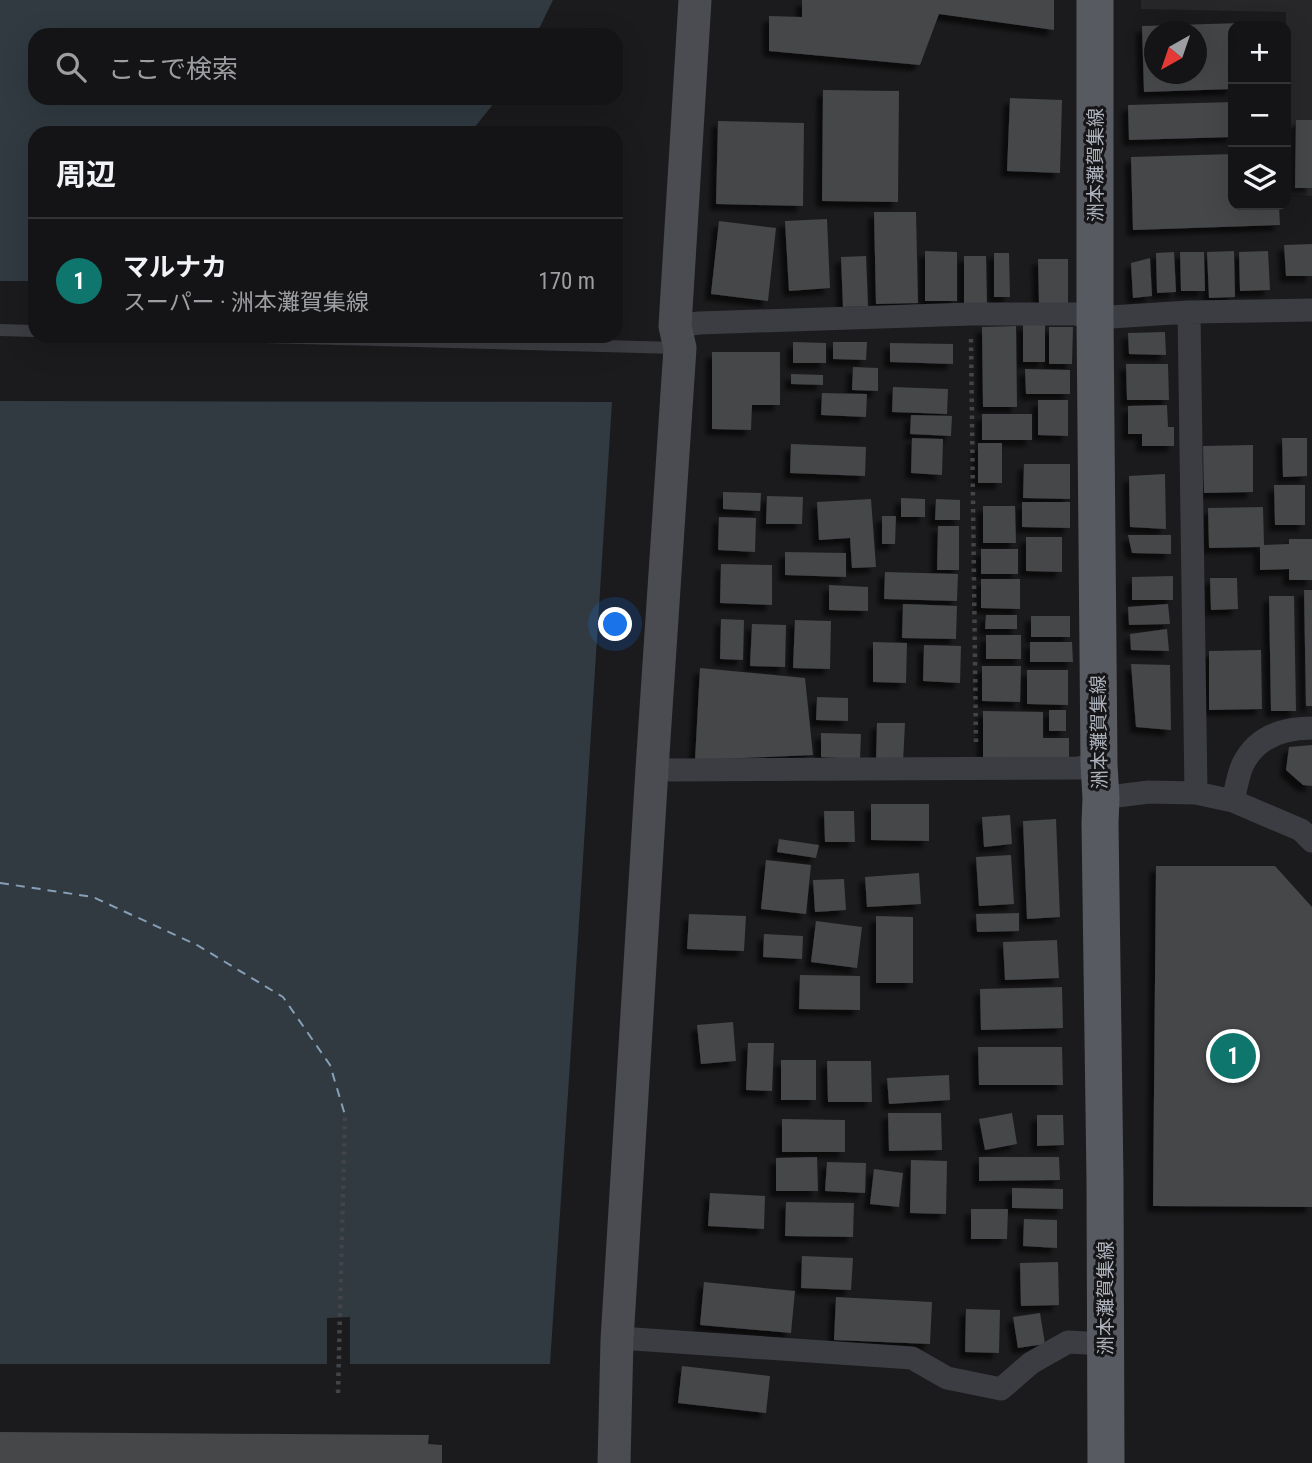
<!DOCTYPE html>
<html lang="ja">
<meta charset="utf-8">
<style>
:root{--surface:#141416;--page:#212123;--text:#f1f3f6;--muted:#9d9ea1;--line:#333335;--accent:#0f766e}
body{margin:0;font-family:"Roboto Condensed","Noto Sans JP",sans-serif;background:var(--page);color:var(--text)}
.controls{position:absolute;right:21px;top:21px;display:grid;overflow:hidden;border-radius:14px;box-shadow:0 7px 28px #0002}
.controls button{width:63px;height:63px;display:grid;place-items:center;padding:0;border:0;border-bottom:2px solid var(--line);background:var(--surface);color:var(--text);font:35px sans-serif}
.compass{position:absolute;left:1144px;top:21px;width:63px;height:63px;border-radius:50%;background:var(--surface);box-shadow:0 7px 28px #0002;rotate:220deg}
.you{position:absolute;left:616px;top:625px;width:24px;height:24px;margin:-18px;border:5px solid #fff;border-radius:50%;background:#1a73e8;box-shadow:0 0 0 10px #1a73e833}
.badge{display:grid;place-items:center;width:46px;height:46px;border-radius:50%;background:var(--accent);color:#fff;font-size:23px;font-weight:700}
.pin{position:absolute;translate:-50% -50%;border:4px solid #fff;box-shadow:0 2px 7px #0006}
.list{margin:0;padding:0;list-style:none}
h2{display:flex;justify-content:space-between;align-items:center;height:91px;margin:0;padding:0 28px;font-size:30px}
h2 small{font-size:23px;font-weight:400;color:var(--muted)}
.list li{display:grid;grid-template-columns:46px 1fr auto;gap:21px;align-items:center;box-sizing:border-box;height:126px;padding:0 28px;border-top:2px solid var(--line)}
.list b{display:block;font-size:26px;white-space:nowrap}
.list p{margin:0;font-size:23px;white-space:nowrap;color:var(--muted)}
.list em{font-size:23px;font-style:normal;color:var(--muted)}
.icon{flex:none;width:38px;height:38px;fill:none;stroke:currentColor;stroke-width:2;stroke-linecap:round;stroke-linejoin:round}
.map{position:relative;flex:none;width:1312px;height:1463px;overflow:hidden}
.search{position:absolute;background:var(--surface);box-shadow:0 7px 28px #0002;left:28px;top:28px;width:595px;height:77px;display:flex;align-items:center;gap:18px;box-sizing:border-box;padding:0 24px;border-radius:21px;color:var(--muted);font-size:26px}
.panel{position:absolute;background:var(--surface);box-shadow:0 7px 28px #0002;left:28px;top:126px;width:595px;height:217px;border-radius:21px}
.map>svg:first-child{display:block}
.built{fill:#27272a}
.water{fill:#313a41}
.pier{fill:#1b1b1d}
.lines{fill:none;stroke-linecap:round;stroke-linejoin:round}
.ferry{stroke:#869fb6;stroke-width:2;stroke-dasharray:9 7;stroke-linecap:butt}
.building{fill:#45464a;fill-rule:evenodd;filter:url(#shadow)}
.path{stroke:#424449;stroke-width:4.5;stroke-dasharray:3.5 5;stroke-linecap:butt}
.lane{stroke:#3c3d42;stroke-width:12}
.street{stroke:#3c3d42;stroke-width:23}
.secondary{stroke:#4a4c52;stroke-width:33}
.primary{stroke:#585a61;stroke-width:37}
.labels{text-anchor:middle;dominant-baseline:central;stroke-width:6;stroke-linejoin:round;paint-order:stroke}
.street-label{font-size:19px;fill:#aeb2bc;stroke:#161618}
</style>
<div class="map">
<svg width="1312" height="1463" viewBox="0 0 1312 1463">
<defs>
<filter id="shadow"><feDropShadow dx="-6" dy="6" stdDeviation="2" flood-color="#0009"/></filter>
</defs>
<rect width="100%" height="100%" fill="#1b1b1d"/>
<path class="built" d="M 1141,0 L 1312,0 L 1312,196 L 1286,194 L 1286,12 L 1141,9 Z"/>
<path class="water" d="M 0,0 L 553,0 L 536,35 L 35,35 L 35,98 L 498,98 L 470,133 L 35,133 L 35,281 L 0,281 Z
M 0,401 L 612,402 L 571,1048 L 550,1364 L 0,1364 Z"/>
<path class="pier" d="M 350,1317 L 350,1367 L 327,1367 L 327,1318 Z"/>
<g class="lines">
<path class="ferry" d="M 0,883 L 93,897 L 197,945 L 283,997 L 330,1065 L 345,1115"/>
</g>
<path class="building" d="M 802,0 L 1054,0 L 1054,30 L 939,14 L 920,65 L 769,51 L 769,16 L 802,17 Z
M 1275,22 L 1275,26 L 1233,26 L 1233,89 L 1144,92 L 1142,26 ZM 1154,32 L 1196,32 L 1196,74 L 1154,74 Z
M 823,90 L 899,91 L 898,202 L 822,201 Z
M 1010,98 L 1062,100 L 1060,173 L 1007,171 Z
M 1233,102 L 1233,137 L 1129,140 L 1128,105 Z
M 1296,120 L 1312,120 L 1312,188 L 1295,188 Z
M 718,121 L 804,123 L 803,206 L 716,204 Z
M 1233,154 L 1233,205 L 1279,205 L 1280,225 L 1133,230 L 1131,157 Z
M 874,212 L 916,212 L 918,303 L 876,304 Z
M 827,219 L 830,288 L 789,291 L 785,221 Z
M 719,221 L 776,228 L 768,301 L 711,294 Z
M 1312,244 L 1312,276 L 1286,276 L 1284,245 Z
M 925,251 L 957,252 L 957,301 L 925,301 Z
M 1234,251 L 1235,297 L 1209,298 L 1207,252 Z
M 1268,251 L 1270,290 L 1240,291 L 1239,252 Z
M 1174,252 L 1176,292 L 1157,293 L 1156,253 Z
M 1180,252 L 1204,252 L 1205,291 L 1181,291 Z
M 994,253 L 1009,253 L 1010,297 L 994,297 Z
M 866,256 L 868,306 L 843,307 L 841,257 Z
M 964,256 L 986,256 L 987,305 L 964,305 Z
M 1150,258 L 1152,296 L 1133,298 L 1131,263 Z
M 1038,259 L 1068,259 L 1068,303 L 1039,304 Z
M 1023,324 L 1045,324 L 1045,362 L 1023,362 Z
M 1016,326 L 1017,407 L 983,407 L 982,327 Z
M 1049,327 L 1073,327 L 1072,364 L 1049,364 Z
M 1165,332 L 1166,355 L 1129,354 L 1128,333 Z
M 793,342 L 826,343 L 826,363 L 793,363 Z
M 833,342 L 867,342 L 866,360 L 833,359 Z
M 890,343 L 953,344 L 953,364 L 890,362 Z
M 712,352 L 780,352 L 780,405 L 752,405 L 751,430 L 712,429 Z
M 1126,364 L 1168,364 L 1169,400 L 1127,400 Z
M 853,367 L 878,368 L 878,391 L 852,390 Z
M 1025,369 L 1070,370 L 1070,394 L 1026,394 Z
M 791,374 L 823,375 L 823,385 L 791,384 Z
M 893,387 L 948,389 L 947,414 L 892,412 Z
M 822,393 L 867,394 L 866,417 L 821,415 Z
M 1038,400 L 1068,400 L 1068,436 L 1038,435 Z
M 1167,405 L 1168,427 L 1174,427 L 1174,446 L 1142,446 L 1142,434 L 1128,434 L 1128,406 Z
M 982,414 L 1032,414 L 1032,440 L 982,440 Z
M 911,415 L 952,416 L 951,436 L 910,434 Z
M 912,438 L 943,439 L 942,475 L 911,473 Z
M 1282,438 L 1307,438 L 1307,476 L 1283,477 Z
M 978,443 L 1002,443 L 1002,483 L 978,483 Z
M 791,444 L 866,447 L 865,476 L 790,473 Z
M 1253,445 L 1253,492 L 1204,493 L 1203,446 Z
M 1024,464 L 1070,464 L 1070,499 L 1023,498 Z
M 1165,474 L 1166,529 L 1130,527 L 1129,476 Z
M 1274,485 L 1305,485 L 1305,525 L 1275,525 Z
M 723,492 L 761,493 L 760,511 L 723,509 Z
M 767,496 L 803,497 L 802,524 L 766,524 Z
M 901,498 L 925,499 L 925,517 L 901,517 Z
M 871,499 L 876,567 L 852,568 L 850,538 L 819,540 L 817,502 Z
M 936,499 L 960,500 L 960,520 L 935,520 Z
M 1022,502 L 1070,502 L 1070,528 L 1022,527 Z
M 983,506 L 1015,506 L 1016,543 L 983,543 Z
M 1263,507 L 1264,545 L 1289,544 L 1289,539 L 1312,539 L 1312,580 L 1289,580 L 1289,569 L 1260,570 L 1260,547 L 1209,548 L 1208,508 Z
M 882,516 L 896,516 L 895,544 L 882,544 Z
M 719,517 L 756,518 L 755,552 L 718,550 Z
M 938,526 L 959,526 L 959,570 L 937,570 Z
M 1128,535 L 1171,535 L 1171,554 L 1132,553 Z
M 1026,537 L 1062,537 L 1062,572 L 1026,571 Z
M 981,549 L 1018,549 L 1018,574 L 981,574 Z
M 785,552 L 846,553 L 846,577 L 785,575 Z
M 721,564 L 772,565 L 772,605 L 720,603 Z
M 885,572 L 958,574 L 957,601 L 884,599 Z
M 1173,576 L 1173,600 L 1132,600 L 1132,577 Z
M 1210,578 L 1237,578 L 1238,609 L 1211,610 Z
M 981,579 L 1020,579 L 1020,609 L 981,608 Z
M 829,585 L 868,587 L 868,611 L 829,610 Z
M 1304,590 L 1312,590 L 1312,706 L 1306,706 Z
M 1269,596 L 1294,596 L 1296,711 L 1271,711 Z
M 903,604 L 957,606 L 956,639 L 902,638 Z
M 1168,604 L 1170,624 L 1129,625 L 1128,607 Z
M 986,615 L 1017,615 L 1017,629 L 985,629 Z
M 1031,616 L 1070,616 L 1070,637 L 1031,637 Z
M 721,619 L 744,620 L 743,660 L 720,659 Z
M 795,620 L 831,621 L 830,669 L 793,668 Z
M 752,624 L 786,625 L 785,667 L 750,666 Z
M 1167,629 L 1169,651 L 1131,650 L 1130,634 Z
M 986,635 L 1021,635 L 1021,659 L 986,659 Z
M 873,642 L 907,643 L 906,683 L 873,682 Z
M 1030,642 L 1072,642 L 1073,662 L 1030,662 Z
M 924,645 L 961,646 L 960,683 L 923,681 Z
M 1261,650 L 1262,709 L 1209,710 L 1209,651 Z
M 1131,664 L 1170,665 L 1171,730 L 1136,727 Z
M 982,666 L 1021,666 L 1020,702 L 982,701 Z
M 700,668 L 805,678 L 813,755 L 695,760 Z
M 1027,670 L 1068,670 L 1068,705 L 1027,704 Z
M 817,697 L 848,698 L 848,721 L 816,720 Z
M 1049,710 L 1066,710 L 1066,731 L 1049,731 Z
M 983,711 L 1043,712 L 1043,738 L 1069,738 L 1069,761 L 983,760 Z
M 877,723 L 905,723 L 903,763 L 876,762 Z
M 821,733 L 861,734 L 860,759 L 821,757 Z
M 1312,745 L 1312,786 L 1303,785 L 1286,770 L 1289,747 Z
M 871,804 L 929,804 L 929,841 L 871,840 Z
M 824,811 L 854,811 L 855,842 L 825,842 Z
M 1010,815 L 1012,844 L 984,847 L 982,817 Z
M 1056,819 L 1060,917 L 1027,919 L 1023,821 Z
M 779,839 L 819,845 L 816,858 L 777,852 Z
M 1011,855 L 1014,904 L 979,906 L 976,857 Z
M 766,860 L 811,865 L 806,914 L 761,909 Z
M 1156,866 L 1275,866 L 1312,907 L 1312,1207 L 1153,1206 Z
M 919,873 L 921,904 L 867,907 L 865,877 Z
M 844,879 L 846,910 L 815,912 L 813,880 Z
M 1019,913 L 1019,931 L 977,932 L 976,914 Z
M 689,914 L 746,916 L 744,951 L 687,949 Z
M 876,916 L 913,917 L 913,983 L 876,983 Z
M 816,921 L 862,927 L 857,968 L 811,962 Z
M 764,934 L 803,936 L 802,959 L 763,957 Z
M 1057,940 L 1059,978 L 1005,980 L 1003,942 Z
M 800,975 L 860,976 L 860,1010 L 799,1009 Z
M 1062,987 L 1063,1028 L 981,1030 L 980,989 Z
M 733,1022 L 736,1061 L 701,1064 L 697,1025 Z
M 748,1043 L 774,1043 L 772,1091 L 746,1090 Z
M 978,1047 L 1062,1047 L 1063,1085 L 979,1085 Z
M 781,1060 L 816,1060 L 816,1100 L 781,1100 Z
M 827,1061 L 871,1061 L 872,1102 L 828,1102 Z
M 949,1075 L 950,1100 L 889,1104 L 887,1078 Z
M 888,1113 L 941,1113 L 942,1150 L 889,1151 Z
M 1012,1113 L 1017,1144 L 985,1150 L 979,1119 Z
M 1037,1115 L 1063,1115 L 1064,1145 L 1037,1146 Z
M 782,1119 L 845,1120 L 845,1152 L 782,1152 Z
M 817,1157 L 818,1191 L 776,1191 L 776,1158 Z
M 979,1157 L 1059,1157 L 1060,1180 L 979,1181 Z
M 911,1160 L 947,1161 L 946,1214 L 910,1213 Z
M 827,1162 L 866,1163 L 865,1193 L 825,1191 Z
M 874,1169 L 903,1173 L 899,1207 L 870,1204 Z
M 1012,1188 L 1063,1189 L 1063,1209 L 1012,1208 Z
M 710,1193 L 765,1196 L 764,1229 L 708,1226 Z
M 786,1202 L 854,1203 L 853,1237 L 785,1236 Z
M 971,1209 L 1008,1209 L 1007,1239 L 971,1239 Z
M 1024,1219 L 1057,1220 L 1057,1248 L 1023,1246 Z
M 802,1256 L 853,1258 L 851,1290 L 801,1288 Z
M 1058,1262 L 1059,1305 L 1021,1306 L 1020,1263 Z
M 704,1282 L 795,1291 L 791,1333 L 700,1325 Z
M 836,1297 L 932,1302 L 930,1344 L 834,1340 Z
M 966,1309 L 1000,1310 L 999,1353 L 965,1352 Z
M 1040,1313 L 1045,1344 L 1018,1348 L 1013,1317 Z
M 682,1366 L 770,1376 L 766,1413 L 678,1403 Z
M 0,1432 L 429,1435 L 428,1444 L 442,1445 L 442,1463 L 0,1463 Z"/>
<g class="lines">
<path class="path" d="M 971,339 L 976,743
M 338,1393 L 345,1115"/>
<path class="lane" d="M 0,330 L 35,331
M 223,336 L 678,348"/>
<path class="street" d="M 1189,312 L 1196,793
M 675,326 L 699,323 L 970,314 L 1075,314 L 1095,318 L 1189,312 L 1312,310
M 652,769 L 672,770 L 1078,768 L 1099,765
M 1101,798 L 1149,792 L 1196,793 L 1233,801 L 1301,830 L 1312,841
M 1233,801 C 1236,789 1238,774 1243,764 C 1257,736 1284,728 1312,728
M 617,1340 L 634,1339 L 912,1358 L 947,1378 L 1001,1389 L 1031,1363 L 1068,1342 L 1105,1344"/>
<path class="secondary" d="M 614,1463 L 617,1340 L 652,769 L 680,348 L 675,326 L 695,0"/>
<path class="primary" d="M 1095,0 L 1095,318 L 1099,765 L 1101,798 L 1100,823 L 1105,1180 L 1106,1463"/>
</g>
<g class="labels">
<g class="street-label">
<text transform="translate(1095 165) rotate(-90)">洲本灘賀集線</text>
<text transform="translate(1099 732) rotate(-91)">洲本灘賀集線</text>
<text transform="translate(1105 1298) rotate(-90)">洲本灘賀集線</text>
</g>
</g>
</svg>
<div class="controls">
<button>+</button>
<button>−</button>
<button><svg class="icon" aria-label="layers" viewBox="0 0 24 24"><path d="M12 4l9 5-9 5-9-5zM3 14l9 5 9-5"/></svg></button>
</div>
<svg class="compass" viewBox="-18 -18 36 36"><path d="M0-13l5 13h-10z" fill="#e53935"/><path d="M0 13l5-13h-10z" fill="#9d9ea1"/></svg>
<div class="you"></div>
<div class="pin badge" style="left:1233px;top:1056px">1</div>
<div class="search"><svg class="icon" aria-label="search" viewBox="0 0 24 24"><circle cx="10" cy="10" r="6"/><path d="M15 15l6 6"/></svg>ここで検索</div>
<section class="panel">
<h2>周辺<small></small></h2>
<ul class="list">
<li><span class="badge">1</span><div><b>マルナカ</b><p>スーパー · 洲本灘賀集線</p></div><em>170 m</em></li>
</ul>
</section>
</div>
